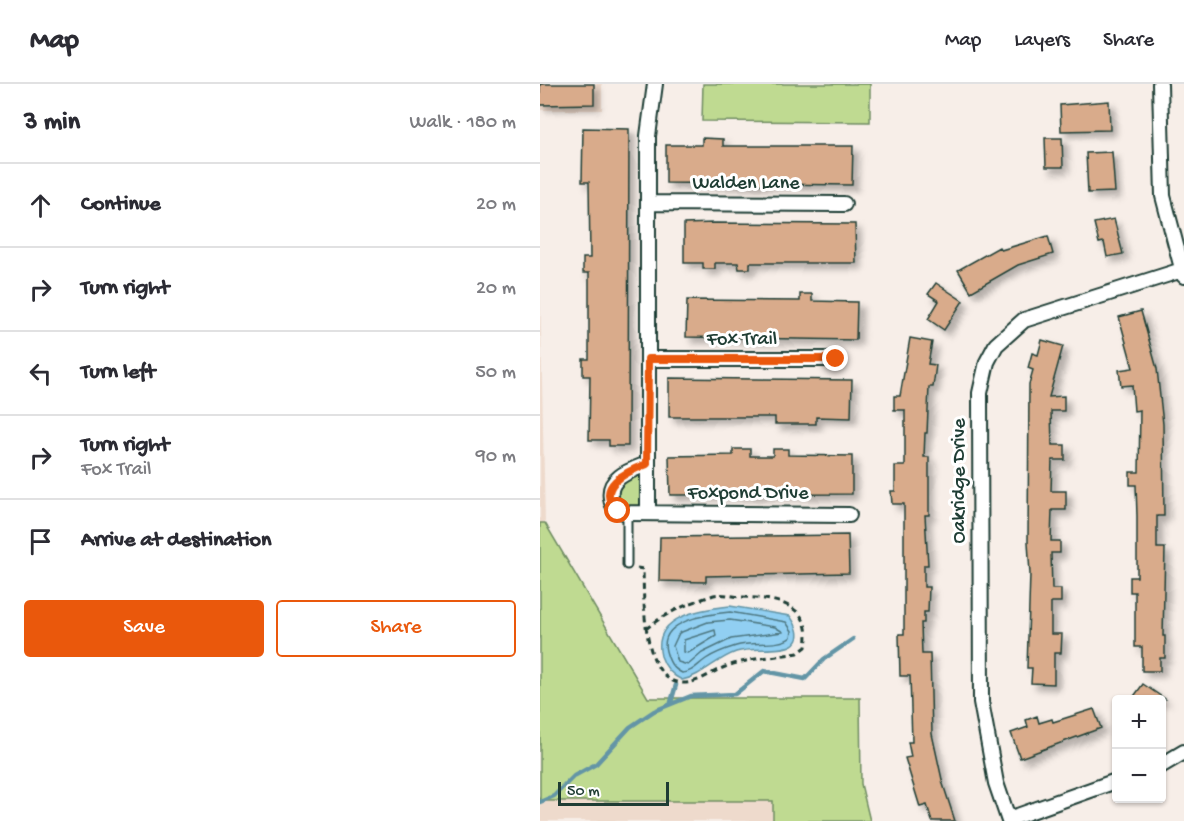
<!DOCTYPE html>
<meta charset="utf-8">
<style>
:root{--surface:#fff;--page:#f2f2f3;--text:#2b2b33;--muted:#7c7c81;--line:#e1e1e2;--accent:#ea580c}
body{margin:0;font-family:"Gochi Hand",sans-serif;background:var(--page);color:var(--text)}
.controls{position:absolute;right:18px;bottom:18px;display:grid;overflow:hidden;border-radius:6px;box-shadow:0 2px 4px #0004}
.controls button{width:54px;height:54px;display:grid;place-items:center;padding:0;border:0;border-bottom:2px solid var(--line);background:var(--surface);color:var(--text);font:30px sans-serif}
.scale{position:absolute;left:18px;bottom:15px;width:111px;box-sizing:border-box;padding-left:6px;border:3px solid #1f3d34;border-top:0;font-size:16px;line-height:21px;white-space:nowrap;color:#1f3d34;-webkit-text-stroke:4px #fff;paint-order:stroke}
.stop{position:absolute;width:18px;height:18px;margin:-14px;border:4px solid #ea580c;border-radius:50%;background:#fff}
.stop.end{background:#ea580c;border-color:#fff;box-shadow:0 2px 6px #0008}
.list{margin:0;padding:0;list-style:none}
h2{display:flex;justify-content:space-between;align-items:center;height:78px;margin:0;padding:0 24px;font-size:26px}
h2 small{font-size:20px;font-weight:400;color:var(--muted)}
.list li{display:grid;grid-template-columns:39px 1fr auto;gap:18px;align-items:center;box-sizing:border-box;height:84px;padding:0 24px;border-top:2px solid var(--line)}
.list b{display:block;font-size:22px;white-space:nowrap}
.list p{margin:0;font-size:20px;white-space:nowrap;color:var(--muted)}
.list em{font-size:20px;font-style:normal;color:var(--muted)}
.actions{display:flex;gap:12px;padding:18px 24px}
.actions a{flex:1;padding:14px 0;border:2px solid var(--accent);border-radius:6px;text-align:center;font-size:21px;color:var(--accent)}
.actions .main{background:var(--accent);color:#fff}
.icon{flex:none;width:33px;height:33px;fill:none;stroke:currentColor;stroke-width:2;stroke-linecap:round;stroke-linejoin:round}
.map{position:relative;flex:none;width:644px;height:737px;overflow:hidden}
header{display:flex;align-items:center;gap:36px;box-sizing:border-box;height:84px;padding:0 30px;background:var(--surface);border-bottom:2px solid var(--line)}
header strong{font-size:28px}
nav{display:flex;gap:33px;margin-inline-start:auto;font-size:21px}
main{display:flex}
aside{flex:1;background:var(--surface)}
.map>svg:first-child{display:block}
.built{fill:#eedacc}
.green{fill:#bfda91;stroke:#6f8c62;stroke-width:1.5}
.water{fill:#91cff2;stroke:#6395a6;stroke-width:1.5}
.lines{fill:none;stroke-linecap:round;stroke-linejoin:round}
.shore{stroke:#4d7780;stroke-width:1.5}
.stream{stroke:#6395a6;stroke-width:4.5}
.building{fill:#d9ab8b;stroke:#1f3d34;stroke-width:1.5;filter:url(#shadow)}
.service-casing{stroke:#1f3d34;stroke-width:11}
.minor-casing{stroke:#1f3d34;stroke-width:18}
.path{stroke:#1f3d34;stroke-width:3;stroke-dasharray:6 4.5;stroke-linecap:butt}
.service{stroke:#fff;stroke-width:7}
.minor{stroke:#fff;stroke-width:14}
.route{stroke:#ea580c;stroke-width:8}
.labels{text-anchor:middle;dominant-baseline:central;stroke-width:6;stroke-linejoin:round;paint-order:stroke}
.street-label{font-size:20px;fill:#1f3d34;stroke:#fff}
</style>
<header>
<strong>Map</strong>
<nav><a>Map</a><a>Layers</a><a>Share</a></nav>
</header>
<main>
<aside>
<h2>3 min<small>Walk · 180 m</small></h2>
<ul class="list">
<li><svg class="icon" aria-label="ahead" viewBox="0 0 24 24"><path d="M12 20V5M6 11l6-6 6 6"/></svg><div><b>Continue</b></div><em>20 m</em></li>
<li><svg class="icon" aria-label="right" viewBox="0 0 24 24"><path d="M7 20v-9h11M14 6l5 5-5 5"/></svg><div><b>Turn right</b></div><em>20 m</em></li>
<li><svg class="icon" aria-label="left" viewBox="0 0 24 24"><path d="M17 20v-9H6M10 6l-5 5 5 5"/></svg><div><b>Turn left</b></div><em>50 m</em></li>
<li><svg class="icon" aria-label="right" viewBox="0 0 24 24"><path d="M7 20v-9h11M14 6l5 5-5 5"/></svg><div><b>Turn right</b><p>Fox Trail</p></div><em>90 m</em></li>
<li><svg class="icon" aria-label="arrive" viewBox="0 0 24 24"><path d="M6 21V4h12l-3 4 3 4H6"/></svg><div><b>Arrive at destination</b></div></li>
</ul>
<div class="actions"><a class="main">Save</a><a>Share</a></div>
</aside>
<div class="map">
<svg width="644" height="737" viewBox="0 0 644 737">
<defs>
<filter id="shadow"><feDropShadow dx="5.5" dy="5.5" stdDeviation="3" flood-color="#0004"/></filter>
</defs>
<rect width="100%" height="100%" fill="#f7eee8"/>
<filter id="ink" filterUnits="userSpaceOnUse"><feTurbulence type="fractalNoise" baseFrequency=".0167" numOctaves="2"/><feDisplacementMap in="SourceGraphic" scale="12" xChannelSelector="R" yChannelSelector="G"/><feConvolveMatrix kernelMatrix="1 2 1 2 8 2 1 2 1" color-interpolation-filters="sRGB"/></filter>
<g filter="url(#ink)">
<path class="built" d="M 0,0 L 62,0 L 62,26 L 0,26 Z
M 0,200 L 5,439 L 0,439 Z
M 0,717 L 233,717 L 233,737 L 0,737 Z"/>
<path class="green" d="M 163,0 L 330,0 L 330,38 L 162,37 Z
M 107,380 L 108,429 L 78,427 L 74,397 Z
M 0,439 L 5,439 L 108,614 L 320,614 L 321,700 L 330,737 L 233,737 L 233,717 L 0,717 Z"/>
<path class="water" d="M 190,522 L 250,532 C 256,540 263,554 252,561 C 240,568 212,563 196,568 C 176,575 162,592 142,596 C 131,591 125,584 121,572 C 111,532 161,525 190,522 Z"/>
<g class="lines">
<path class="shore" d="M 190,528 L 246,538 L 252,547 L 251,553 C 240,563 212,557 196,562 C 186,565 175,569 166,575 C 157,581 153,588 142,589 C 132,584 129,578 126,567 C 118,536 169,530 190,528 Z
M 190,536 L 235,543 L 243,548 L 191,555 L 162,569 L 148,581 L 138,578 L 133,562 L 139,549 L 168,538 Z
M 175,546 L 176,552 L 148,569 L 144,568 L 144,556 Z"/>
<path class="stream" d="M 131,618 L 136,601
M 0,718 L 14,712 L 34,692 L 56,680 L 90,643 L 114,627 L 151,612 L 195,610 L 224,587 L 265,595 L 284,575 L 313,555"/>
</g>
<path class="building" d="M 0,0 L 54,0 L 54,20 L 0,21 Z
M 569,17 L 570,46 L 521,47 L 520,21 Z
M 43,44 L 89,45 L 88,362 L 69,362 L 69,356 L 49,356 L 50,292 L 43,292 L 43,275 L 49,275 L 49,189 L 43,189 L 43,174 L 50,174 L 49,98 L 42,98 Z
M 162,54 L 183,55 L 183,62 L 313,62 L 312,101 L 126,99 L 126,61 L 162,61 Z
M 505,54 L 522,54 L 523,83 L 506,83 Z
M 572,68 L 575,108 L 548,109 L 546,69 Z
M 574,135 L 583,170 L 567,173 L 564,158 L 559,159 L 554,139 Z
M 174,139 L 315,140 L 316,179 L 210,179 L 210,185 L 199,185 L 198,179 L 175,179 L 175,185 L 163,185 L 163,179 L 144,179 L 144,140 Z
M 508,152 L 513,170 L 478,181 L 431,208 L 418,186 L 459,163 L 461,166 Z
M 396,199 L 423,217 L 404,246 L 388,235 L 399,217 L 388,210 Z
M 260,210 L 272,210 L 272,217 L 317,218 L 316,256 L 146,253 L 147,216 L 260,217 Z
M 601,227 L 617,285 L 623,340 L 624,432 L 617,432 L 617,464 L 625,464 L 623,552 L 625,552 L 625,574 L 620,574 L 620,587 L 602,587 L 602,563 L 595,563 L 595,508 L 590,508 L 590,493 L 597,493 L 597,432 L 596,401 L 590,401 L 590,388 L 599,388 L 600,326 L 594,327 L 592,301 L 581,302 L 579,286 L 593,284 L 579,233 Z
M 370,254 L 392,258 L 388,280 L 396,281 L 393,303 L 389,303 L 387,349 L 385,349 L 384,373 L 389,373 L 389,431 L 385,431 L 388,481 L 384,481 L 384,503 L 389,503 L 388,528 L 384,528 L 384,539 L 381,539 L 382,570 L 390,570 L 392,650 L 403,700 L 415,737 L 392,737 L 387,721 L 380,723 L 365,674 L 371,673 L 368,658 L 372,658 L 370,592 L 360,592 L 359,550 L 364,550 L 364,420 L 352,420 L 351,407 L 355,407 L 355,382 L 365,382 L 365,326 L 354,326 L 354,312 L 360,312 Z
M 502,256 L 523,262 L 509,313 L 524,312 L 524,327 L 511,327 L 512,361 L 525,361 L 525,376 L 512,376 L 511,407 L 526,407 L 526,426 L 512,426 L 511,457 L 520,457 L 520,469 L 511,469 L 512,505 L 521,505 L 521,518 L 511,518 L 511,550 L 522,550 L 521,569 L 514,569 L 514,600 L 491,599 L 492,584 L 487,584 L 490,490 L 488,458 L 489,300 L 493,286 L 488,284 L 492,269 L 498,271 Z
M 129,294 L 312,296 L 311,334 L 276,333 L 276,340 L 235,340 L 235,333 L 129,333 Z
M 193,365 L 210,365 L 210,372 L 233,372 L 233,365 L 248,365 L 248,371 L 312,372 L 312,410 L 130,411 L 129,372 L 193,371 Z
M 308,451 L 309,489 L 166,492 L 166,498 L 119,497 L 120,453 Z
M 603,600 L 625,615 L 592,615 Z
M 554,625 L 561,644 L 480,674 L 471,649 L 488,643 L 486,636 L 497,632 L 499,639 L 512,635 L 513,638 Z"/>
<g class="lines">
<g class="service-casing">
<path id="service" d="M 87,481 L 87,429"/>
</g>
<g class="minor-casing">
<path id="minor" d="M 620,0 L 623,112 L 644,192
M 108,119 L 304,120
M 108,275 L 296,275
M 107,380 C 92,386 67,393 71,414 C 72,424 78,427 87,429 L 309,431
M 108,429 L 108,52 L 115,0
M 622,681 L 644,668
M 469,735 L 576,697
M 469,737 L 456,699 L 441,618 L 440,309 L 447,278 L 456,261 L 484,236 L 642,186"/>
</g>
<path class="path" d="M 97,484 L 103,485 C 104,513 101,597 142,599 C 158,600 171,588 185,583 C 208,574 235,573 258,569 L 266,563 C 273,520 237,515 203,513 C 192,513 181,508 171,512 C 147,520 125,529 106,545"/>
<use href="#service" class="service"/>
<use href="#minor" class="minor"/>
</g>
</g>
<g class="lines" filter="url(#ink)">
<path class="route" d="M 78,427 C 52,403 88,387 107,380 L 108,275 L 296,275"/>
</g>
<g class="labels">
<g class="street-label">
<text x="206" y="100">Walden Lane</text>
<text x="202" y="256">Fox Trail</text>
<text transform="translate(420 397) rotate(-90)">Oakridge Drive</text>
<text x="208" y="410">Foxpond Drive</text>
</g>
</g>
</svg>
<div class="controls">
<button>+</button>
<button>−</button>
</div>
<div class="scale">50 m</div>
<div class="stop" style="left:78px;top:427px"></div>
<div class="stop end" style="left:296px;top:275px"></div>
</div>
</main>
